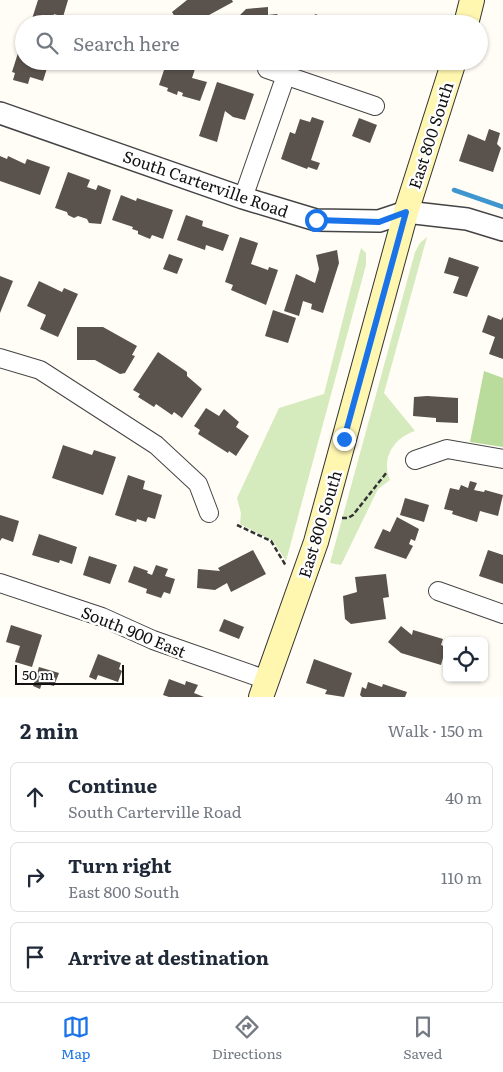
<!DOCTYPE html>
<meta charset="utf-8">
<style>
:root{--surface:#fff;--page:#f2f2f3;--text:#1f2937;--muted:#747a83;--line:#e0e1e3;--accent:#1a73e8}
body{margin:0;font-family:Literata,serif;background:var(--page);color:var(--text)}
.controls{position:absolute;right:15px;bottom:15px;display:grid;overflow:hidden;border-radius:8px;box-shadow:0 1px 4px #0004}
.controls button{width:45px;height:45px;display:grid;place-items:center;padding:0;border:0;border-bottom:1px solid var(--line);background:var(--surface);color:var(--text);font:25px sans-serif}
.scale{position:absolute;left:15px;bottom:12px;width:109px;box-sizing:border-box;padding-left:5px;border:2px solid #111;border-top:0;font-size:14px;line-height:18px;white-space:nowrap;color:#111;-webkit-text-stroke:4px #fff;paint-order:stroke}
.stop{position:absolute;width:15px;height:15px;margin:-11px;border:4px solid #1a73e8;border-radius:50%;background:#fff}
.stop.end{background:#1a73e8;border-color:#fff;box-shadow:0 1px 5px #0008}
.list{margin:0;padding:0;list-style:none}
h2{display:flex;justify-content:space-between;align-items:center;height:65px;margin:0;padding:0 20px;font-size:21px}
h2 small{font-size:16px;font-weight:400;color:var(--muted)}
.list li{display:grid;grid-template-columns:32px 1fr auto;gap:15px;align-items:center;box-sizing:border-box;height:70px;margin:0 10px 10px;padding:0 10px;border:1px solid var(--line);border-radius:8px}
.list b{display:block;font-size:19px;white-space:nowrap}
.list p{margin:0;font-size:16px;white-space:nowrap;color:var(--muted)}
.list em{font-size:16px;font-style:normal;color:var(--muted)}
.icon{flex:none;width:28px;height:28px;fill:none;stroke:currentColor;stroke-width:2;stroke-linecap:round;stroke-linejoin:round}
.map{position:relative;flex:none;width:503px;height:697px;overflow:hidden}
.search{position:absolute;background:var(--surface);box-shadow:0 1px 4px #0004;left:15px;right:15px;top:15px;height:55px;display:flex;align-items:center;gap:12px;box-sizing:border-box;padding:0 18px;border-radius:28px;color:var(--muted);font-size:19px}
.sheet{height:305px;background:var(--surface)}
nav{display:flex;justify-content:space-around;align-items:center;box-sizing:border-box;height:70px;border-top:1px solid var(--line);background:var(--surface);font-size:14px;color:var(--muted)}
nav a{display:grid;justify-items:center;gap:2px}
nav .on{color:var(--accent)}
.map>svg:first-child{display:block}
.green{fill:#d5ebbd}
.forest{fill:#b9dc9c}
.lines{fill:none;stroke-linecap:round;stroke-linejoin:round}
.stream{stroke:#3f96cf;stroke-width:4.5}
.building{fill:#5a524d}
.minor-casing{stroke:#444;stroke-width:20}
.tertiary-casing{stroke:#444;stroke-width:24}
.secondary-casing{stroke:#333;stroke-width:26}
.path{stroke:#333;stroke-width:2.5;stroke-dasharray:5 2.5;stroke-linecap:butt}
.minor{stroke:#fff;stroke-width:18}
.tertiary{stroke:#fff;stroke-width:21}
.secondary{stroke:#fff6b0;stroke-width:24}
.route{stroke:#1a73e8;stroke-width:6}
.labels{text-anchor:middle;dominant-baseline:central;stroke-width:5;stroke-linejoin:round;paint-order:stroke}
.street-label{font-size:16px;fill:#111;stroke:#fff}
</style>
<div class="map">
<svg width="503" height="697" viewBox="0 0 503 697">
<rect width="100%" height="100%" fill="#fffdf5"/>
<path class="green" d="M 427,237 L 384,393 L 415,431 C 393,438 381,459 390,480 L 378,489 L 341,565 L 330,563 L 415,252 L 420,243 Z
M 361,248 L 366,253 L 366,265 L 286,561 L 273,541 L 240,524 L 241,513 L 237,498 L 279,408 L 324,394 Z"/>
<path class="forest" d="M 484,371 L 503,378 L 503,447 L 470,442 Z"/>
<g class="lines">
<path class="stream" d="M 454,190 L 503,207"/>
</g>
<path class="building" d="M 38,0 L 68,0 L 63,17 L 54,14 L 51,24 L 37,24 L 31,22 Z
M 187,0 L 232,0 L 233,2 L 209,15 L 202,22 L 203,24 L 179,24 L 172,12 Z
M 268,7 L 268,15 L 277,14 L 280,18 L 287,18 L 287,24 L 240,24 L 240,15 L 246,9 Z
M 315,14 L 337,22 L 336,24 L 307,24 L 309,18 L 313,20 Z
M 23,37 L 24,61 L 62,61 L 59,69 L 48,65 L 43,81 L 30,77 L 28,84 L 13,80 L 15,73 L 12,72 Z
M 167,61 L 176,63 L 176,61 L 185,61 L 186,66 L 195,69 L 192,78 L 207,82 L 200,101 L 182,96 L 183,93 L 178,91 L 177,95 L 167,91 L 168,88 L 159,85 Z
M 217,82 L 254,94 L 245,120 L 233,117 L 225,111 L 217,142 L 199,136 Z
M 312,117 L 324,121 L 311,160 L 320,163 L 317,170 L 308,167 L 307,169 L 281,159 L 290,132 L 295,134 L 300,119 L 310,122 Z
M 359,118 L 377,125 L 370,143 L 352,136 Z
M 489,129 L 500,133 L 497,144 L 501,148 L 493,172 L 459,161 L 468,134 L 485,141 Z
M 0,156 L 7,159 L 8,156 L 25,164 L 27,159 L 50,167 L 40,195 L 0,181 Z
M 68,172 L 90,180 L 87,187 L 96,190 L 98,185 L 111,190 L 101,224 L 89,223 L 87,219 L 78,216 L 74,218 L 68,215 L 67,212 L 55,208 Z
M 121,195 L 136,201 L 137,198 L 173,210 L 163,239 L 152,235 L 150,239 L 138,234 L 138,231 L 132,229 L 133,227 L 112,220 Z
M 186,215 L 203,221 L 202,226 L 229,235 L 223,251 L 206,245 L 205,250 L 177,240 Z
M 240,237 L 258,243 L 251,264 L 268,270 L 269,267 L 278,270 L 266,305 L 231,290 L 233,285 L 225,282 Z
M 337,250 L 339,263 L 323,313 L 311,309 L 312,304 L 303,301 L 299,316 L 284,311 L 296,274 L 315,283 L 319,269 L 316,255 Z
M 169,254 L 183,259 L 177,274 L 163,269 Z
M 449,257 L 479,267 L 467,297 L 453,293 L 459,277 L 444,273 Z
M 0,276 L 13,281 L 0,313 Z
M 39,281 L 62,292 L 64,288 L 78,294 L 58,337 L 40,329 L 46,315 L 27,306 Z
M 273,310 L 296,318 L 288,343 L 265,336 Z
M 488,315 L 501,320 L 503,317 L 503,359 L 489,354 L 495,337 L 482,332 Z
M 77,327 L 103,327 L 137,346 L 132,355 L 135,356 L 125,373 L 120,374 L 95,360 L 77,360 Z
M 158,352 L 187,372 L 187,376 L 202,389 L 182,418 L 174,412 L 172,415 L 156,404 L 154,407 L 138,397 L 140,394 L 133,390 Z
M 427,396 L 458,398 L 458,423 L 436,422 L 436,418 L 413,416 L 414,397 Z
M 206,408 L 219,416 L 224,409 L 239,422 L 236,427 L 249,436 L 236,456 L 229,451 L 228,453 L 198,434 L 200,430 L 194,426 Z
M 63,445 L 92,455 L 94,450 L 116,457 L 103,495 L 52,478 Z
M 128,475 L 145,481 L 143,489 L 162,495 L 155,519 L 148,517 L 146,522 L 137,519 L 136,522 L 115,515 Z
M 470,481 L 477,483 L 474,490 L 484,492 L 485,490 L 503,495 L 498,516 L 480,511 L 477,522 L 452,514 L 453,511 L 444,509 L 450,488 L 459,490 L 461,485 L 468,488 Z
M 405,498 L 429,505 L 424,522 L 400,515 Z
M 0,515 L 19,521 L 13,542 L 2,538 L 0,541 Z
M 397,517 L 419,529 L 415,541 L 411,539 L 409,544 L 413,546 L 406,559 L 374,548 L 383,529 L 390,532 Z
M 39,534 L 77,547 L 72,564 L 60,560 L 59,563 L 32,555 Z
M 253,550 L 266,574 L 231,592 L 227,583 L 215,590 L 197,588 L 198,569 L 220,571 L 218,568 Z
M 488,550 L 503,555 L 503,584 L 479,576 Z
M 89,556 L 117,565 L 110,584 L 83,575 Z
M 156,565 L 168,569 L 165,576 L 175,579 L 170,594 L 164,592 L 161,598 L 146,593 L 147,589 L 128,582 L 134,566 L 148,571 L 147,573 L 152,575 Z
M 386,574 L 389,597 L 383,598 L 386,619 L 351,624 L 345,619 L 343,596 L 357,592 L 355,577 Z
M 224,619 L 244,627 L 239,639 L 219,631 Z
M 11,625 L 42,635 L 32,667 L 15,662 L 20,646 L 6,642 Z
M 401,626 L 412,635 L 413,630 L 443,639 L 441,645 L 446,647 L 441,665 L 401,653 L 388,642 Z
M 98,654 L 121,663 L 119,669 L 122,671 L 118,682 L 98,675 L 96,680 L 89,677 Z
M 314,659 L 352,673 L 344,697 L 325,694 L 327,690 L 306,683 Z
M 39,667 L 59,673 L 54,686 L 42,683 L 40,689 L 33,686 Z
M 169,679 L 185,685 L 186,681 L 198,685 L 194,693 L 204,697 L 169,697 L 163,695 Z
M 368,682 L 382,687 L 383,684 L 407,692 L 405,697 L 362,697 L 360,695 L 362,687 L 366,689 Z"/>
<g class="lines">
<g class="minor-casing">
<path id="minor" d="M 267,69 L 375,106
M 243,198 L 286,75
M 0,358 L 40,370 L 156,445 L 198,484 L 209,513
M 415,460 L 447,449 L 503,459
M 0,583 L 102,617 L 153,640 L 267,680
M 438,591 L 503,614"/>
</g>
<g class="tertiary-casing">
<path id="tertiary" d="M 0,113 L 243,198 L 316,220 L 379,221 L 406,212 L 467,219 L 503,230"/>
</g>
<g class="secondary-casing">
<path id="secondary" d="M 466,24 L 472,0
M 261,697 L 316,542 L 406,212 L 454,61"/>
</g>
<path class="path" d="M 342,518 L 348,518 L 353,515 L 387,472
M 237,525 L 271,541 L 286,566"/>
<use href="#minor" class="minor"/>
<use href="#tertiary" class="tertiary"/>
<use href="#secondary" class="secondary"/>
</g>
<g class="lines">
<path class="route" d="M 316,220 L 379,222 L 406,212 L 344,439"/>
</g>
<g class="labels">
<g class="street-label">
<text transform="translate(430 135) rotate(-72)">East 800 South</text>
<text transform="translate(206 183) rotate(19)">South Carterville Road</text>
<text transform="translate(319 524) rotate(-73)">East 800 South</text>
<text transform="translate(134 631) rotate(22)">South 900 East</text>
</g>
</g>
</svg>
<div class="controls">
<button><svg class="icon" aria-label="locate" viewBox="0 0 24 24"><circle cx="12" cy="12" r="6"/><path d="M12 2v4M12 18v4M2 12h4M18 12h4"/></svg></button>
</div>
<div class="scale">50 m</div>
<div class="stop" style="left:316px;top:220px"></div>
<div class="stop end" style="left:344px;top:439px"></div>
<div class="search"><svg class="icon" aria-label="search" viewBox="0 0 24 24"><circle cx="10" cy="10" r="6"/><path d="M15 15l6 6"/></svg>Search here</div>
</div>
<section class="sheet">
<h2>2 min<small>Walk · 150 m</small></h2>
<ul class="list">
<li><svg class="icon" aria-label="ahead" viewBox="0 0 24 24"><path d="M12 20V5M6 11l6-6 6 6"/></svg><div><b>Continue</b><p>South Carterville Road</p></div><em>40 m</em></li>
<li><svg class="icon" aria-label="right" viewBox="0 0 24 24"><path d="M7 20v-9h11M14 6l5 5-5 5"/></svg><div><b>Turn right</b><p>East 800 South</p></div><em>110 m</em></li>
<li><svg class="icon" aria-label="arrive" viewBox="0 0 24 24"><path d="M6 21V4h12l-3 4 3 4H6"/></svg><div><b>Arrive at destination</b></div></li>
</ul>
</section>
<nav>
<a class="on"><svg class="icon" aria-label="map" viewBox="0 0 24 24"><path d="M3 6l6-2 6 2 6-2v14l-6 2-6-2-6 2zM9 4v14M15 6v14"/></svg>Map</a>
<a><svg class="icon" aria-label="directions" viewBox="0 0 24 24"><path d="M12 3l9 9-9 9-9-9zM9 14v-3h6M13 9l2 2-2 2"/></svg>Directions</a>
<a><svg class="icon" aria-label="saved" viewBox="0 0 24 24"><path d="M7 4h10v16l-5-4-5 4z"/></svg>Saved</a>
</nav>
